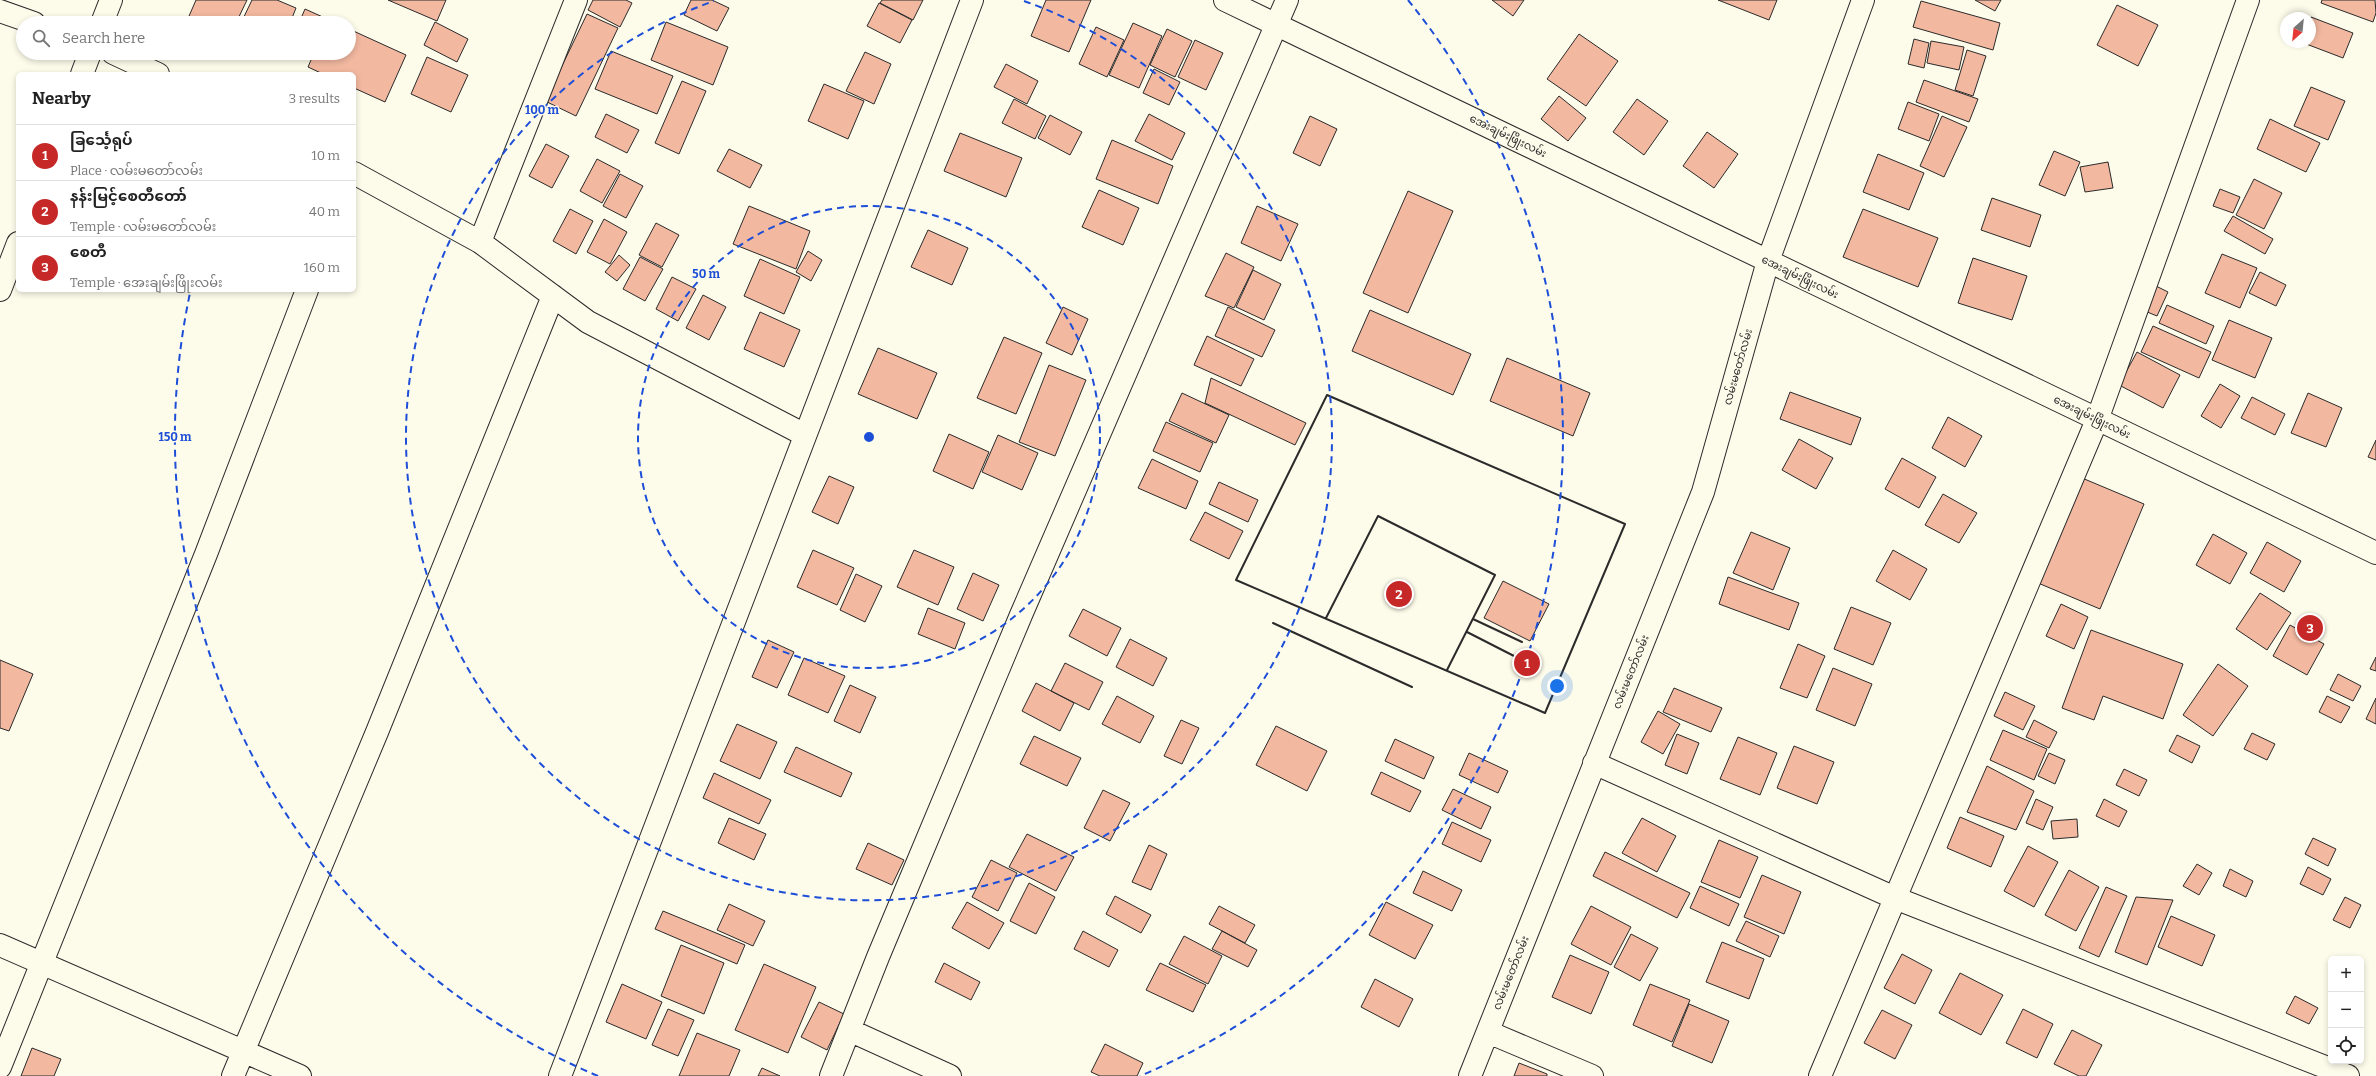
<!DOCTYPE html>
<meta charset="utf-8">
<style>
:root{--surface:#fff;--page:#f6f6f6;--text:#222;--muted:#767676;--line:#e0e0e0;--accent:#c62828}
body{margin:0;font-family:Bitter,"Noto Sans Myanmar",serif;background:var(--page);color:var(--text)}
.controls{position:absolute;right:12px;bottom:12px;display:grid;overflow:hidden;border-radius:6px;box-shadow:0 2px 6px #0003}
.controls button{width:36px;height:36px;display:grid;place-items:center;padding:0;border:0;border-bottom:1px solid var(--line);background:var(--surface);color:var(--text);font:20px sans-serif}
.compass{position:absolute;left:2280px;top:12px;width:36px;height:36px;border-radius:50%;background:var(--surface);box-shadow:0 2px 6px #0003;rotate:207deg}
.you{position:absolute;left:1557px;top:686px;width:14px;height:14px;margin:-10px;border:3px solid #fff;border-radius:50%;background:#1a73e8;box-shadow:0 0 0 6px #1a73e833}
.badge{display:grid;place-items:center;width:26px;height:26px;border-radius:50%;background:var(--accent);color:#fff;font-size:13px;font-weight:700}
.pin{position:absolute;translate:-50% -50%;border:2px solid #fff;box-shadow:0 1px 4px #0006}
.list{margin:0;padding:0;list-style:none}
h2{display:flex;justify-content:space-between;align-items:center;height:52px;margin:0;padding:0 16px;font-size:17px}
h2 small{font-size:13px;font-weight:400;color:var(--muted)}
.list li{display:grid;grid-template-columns:26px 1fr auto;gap:12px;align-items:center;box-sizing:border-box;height:56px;padding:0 16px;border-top:1px solid var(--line)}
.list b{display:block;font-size:15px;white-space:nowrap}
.list p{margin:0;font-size:13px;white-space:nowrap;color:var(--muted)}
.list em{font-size:13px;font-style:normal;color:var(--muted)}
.icon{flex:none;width:22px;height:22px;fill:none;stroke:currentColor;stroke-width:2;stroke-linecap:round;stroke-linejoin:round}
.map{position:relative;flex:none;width:2376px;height:1076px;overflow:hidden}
.search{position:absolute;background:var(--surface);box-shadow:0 2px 6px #0003;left:16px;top:16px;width:340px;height:44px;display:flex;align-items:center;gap:10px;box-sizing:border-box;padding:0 14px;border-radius:22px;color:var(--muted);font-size:15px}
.panel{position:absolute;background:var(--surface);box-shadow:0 2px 6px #0003;left:16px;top:72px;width:340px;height:220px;border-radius:6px}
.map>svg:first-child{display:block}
.building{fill:#f2b8a0;stroke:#2b2b2b}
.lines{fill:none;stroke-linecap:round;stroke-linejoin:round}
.street-casing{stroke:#2b2b2b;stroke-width:24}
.highway-casing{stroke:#2b2b2b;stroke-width:24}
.street{stroke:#fdfbea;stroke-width:22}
.highway{stroke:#fdfbea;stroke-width:22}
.wall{stroke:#2b2b2b;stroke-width:2}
.ring{fill:none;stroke:#1d4ed8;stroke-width:2;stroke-dasharray:7 5}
.labels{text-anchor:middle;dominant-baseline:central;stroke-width:3;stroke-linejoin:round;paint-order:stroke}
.street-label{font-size:11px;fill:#2b2b2b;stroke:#fdfbea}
.centre{fill:#1d4ed8;stroke:#fdfbea;stroke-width:2}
.ring-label{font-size:12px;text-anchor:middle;font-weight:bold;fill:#1d4ed8;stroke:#fdfbea;stroke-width:3;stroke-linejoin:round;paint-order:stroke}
</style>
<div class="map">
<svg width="2376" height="1076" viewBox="0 0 2376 1076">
<rect width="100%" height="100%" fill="#fdfbea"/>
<path class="building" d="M 196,0 L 247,0 L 236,23 L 186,23 Z
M 252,0 L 277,0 L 296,8 L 290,23 L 241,23 Z
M 388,0 L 446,0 L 437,21 Z
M 593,0 L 626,0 L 632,3 L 620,27 L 588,10 Z
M 691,0 L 712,0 L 729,8 L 717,31 L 684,15 Z
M 882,0 L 923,0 L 913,20 L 880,3 Z
M 1046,0 L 1091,0 L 1069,52 L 1031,36 Z
M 1492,0 L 1524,0 L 1513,16 Z
M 1718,0 L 1777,0 L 1769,20 Z
M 1975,0 L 2001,0 L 1995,11 Z
M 2322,0 L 2375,0 L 2376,13 L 2373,22 L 2321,3 Z
M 1921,1 L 2000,23 L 1993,50 L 1913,27 Z
M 879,3 L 912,20 L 900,43 L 867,26 Z
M 2117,5 L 2158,25 L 2138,66 L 2097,45 Z
M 305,9 L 336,23 L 299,23 Z
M 587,14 L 618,28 L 576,116 L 545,101 Z
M 2311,17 L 2353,33 L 2343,58 L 2301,42 L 2310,42 Z
M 435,22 L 468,39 L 457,62 L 424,45 Z
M 666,22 L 728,47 L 713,85 L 651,60 Z
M 1133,23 L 1162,36 L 1139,88 L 1109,75 Z
M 1096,27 L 1124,40 L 1107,77 L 1079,64 Z
M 349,29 L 406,55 L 385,102 L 354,88 L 354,74 L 323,74 L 308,67 L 314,53 L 349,53 Z
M 1167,29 L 1192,41 L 1175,77 L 1150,65 Z
M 1579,34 L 1618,61 L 1586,106 L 1547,79 Z
M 1914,39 L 1929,43 L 1924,68 L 1908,64 Z
M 1195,40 L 1223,53 L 1206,90 L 1178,77 Z
M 1931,41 L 1964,47 L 1959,70 L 1927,63 Z
M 1967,50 L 1986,56 L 1973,96 L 1955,90 Z
M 611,51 L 673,76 L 657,114 L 595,89 Z
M 865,52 L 891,64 L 874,104 L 846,91 Z
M 427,57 L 468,75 L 451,112 L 411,94 Z
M 1006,64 L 1038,81 L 1027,104 L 994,87 Z
M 1154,69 L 1180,82 L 1169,105 L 1143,93 Z
M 1924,80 L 1978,99 L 1969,122 L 1916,102 Z
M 682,81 L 706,91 L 679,154 L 655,143 Z
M 824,84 L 864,101 L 848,139 L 808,121 Z
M 2311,87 L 2345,101 L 2328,140 L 2294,126 Z
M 1559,96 L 1586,118 L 1568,141 L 1541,119 Z
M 1014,99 L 1046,116 L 1035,139 L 1002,123 Z
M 1637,99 L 1668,121 L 1644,155 L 1613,132 Z
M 1908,102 L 1939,114 L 1929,141 L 1898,129 Z
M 606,114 L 639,130 L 627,153 L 595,137 Z
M 1149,114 L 1185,133 L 1172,160 L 1135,141 Z
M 1050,115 L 1082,132 L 1070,155 L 1038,138 Z
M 1310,116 L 1337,129 L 1320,166 L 1293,153 Z
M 1942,116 L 1967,127 L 1944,177 L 1920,166 Z
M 2270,119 L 2320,143 L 2306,172 L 2257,149 Z
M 1707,132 L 1738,154 L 1714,188 L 1683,166 Z
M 960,133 L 1022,158 L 1006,197 L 944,171 Z
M 1112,140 L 1173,166 L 1158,204 L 1096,179 Z
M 546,144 L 569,156 L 552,188 L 529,176 Z
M 729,149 L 762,165 L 750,188 L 717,171 Z
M 2054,151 L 2080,162 L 2065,196 L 2039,185 Z
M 1878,154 L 1924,173 L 1909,210 L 1863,192 Z
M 597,159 L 620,171 L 602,203 L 580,191 Z
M 2108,162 L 2113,188 L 2085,192 L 2080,167 Z
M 620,174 L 643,186 L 626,218 L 603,206 Z
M 2254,179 L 2282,193 L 2264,229 L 2236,215 Z
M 2220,189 L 2240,197 L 2233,213 L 2213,206 Z
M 1099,190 L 1139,208 L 1123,245 L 1082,227 Z
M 1408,191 L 1453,211 L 1408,313 L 1363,293 Z
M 1992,198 L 2041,215 L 2030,247 L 1981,230 Z
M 749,206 L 810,231 L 796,269 L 733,244 Z
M 1257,206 L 1298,224 L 1281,261 L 1241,243 Z
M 570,209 L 593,221 L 576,254 L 553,241 Z
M 1863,209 L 1938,238 L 1918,287 L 1843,257 Z
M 2233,216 L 2273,239 L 2265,254 L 2224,231 Z
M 604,219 L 627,232 L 610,264 L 587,252 Z
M 656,223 L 679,235 L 662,267 L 639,255 Z
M 928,230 L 968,248 L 952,285 L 911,267 Z
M 808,251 L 822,260 L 811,281 L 796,272 Z
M 1226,253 L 1254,267 L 1234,308 L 1205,296 Z
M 2222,254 L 2257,268 L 2240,308 L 2205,293 Z
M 619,255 L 630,265 L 617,281 L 605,272 Z
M 640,257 L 663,269 L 645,301 L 623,289 Z
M 1973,258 L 2027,276 L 2012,320 L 1958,303 Z
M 760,259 L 800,277 L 784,314 L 744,296 Z
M 1253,270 L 1281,284 L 1264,320 L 1236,307 Z
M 2260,272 L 2286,285 L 2276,306 L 2249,293 Z
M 672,277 L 696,289 L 678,321 L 656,309 Z
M 2152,284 L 2168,292 L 2157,316 L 2140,309 Z
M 703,295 L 726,307 L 709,340 L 686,328 Z
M 2167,305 L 2214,326 L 2206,344 L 2159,323 Z
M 1063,307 L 1088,319 L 1072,355 L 1046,343 Z
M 1228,307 L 1275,330 L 1262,357 L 1215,336 Z
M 1370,310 L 1471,354 L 1453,395 L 1352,351 Z
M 760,312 L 800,330 L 784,367 L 744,349 Z
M 2229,320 L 2272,338 L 2255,378 L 2212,360 Z
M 2153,326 L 2211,352 L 2199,378 L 2141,352 Z
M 1207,336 L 1254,359 L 1241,386 L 1194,365 Z
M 1004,337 L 1042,353 L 1016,414 L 977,398 Z
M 878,348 L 937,373 L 917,419 L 858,394 Z
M 2137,352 L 2180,375 L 2163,408 L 2119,385 Z
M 1507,358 L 1590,393 L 1573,436 L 1490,401 Z
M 1049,365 L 1086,380 L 1055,456 L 1019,442 Z
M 1211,378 L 1306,423 L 1295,445 L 1205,403 Z
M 2220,384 L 2240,396 L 2221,428 L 2201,416 Z
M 1790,392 L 1861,418 L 1851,445 L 1780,419 Z
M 1182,393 L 1229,415 L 1216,443 L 1169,421 Z
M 2308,393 L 2342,408 L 2326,447 L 2291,433 Z
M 2252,397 L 2285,414 L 2275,435 L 2241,418 Z
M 1948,417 L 1982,436 L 1965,467 L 1932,448 Z
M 1166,422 L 1213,443 L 1200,472 L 1153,451 Z
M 949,434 L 989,452 L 973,489 L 933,471 Z
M 998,435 L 1038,453 L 1022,490 L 982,472 Z
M 1799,439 L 1833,458 L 1816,489 L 1782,470 Z
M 2376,440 L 2376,460 L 2368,457 Z
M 1902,458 L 1936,477 L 1919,508 L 1885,489 Z
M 1152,459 L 1198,481 L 1186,509 L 1138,488 Z
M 829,476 L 854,487 L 838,524 L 812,512 Z
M 2082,478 L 2144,504 L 2100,609 L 2038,583 Z
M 1219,482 L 1258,500 L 1248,522 L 1209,504 Z
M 1943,494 L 1977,513 L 1959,543 L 1925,525 Z
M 1205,512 L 1243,531 L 1229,559 L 1190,540 Z
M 1751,532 L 1790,548 L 1773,590 L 1733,573 Z
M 2213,534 L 2247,553 L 2230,584 L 2196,565 Z
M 2267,542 L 2301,561 L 2284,592 L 2250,573 Z
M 813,550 L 854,568 L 837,605 L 797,587 Z
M 914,550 L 954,567 L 938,605 L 897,587 Z
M 1893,550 L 1927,569 L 1910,600 L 1876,581 Z
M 973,573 L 999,585 L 983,621 L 957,609 Z
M 856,574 L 882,586 L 865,622 L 840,610 Z
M 1728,577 L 1799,603 L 1789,630 L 1719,604 Z
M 1503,581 L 1549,604 L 1530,641 L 1484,618 Z
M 2260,593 L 2291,613 L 2267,650 L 2236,629 Z
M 2061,604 L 2088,617 L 2074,649 L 2046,636 Z
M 1851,607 L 1891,623 L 1873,665 L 1834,649 Z
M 928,608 L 965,623 L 955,649 L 918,634 Z
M 1083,609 L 1121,628 L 1107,656 L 1069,636 Z
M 2290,625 L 2324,644 L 2307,675 L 2273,656 Z
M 2091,630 L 2183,664 L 2163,719 L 2103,696 L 2094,720 L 2062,708 Z
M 1130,639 L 1167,658 L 1153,686 L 1116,667 Z
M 768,640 L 794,652 L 777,688 L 752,677 Z
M 1798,644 L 1825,656 L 1807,698 L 1780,688 Z
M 2376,657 L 2376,671 L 2370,669 Z
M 804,658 L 845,676 L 828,713 L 788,695 Z
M 0,660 L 33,674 L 9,731 L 0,728 Z
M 1065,663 L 1103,682 L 1089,710 L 1051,691 Z
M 2218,664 L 2248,686 L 2213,736 L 2183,715 Z
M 1833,668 L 1872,684 L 1855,726 L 1816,710 Z
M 2338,674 L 2361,686 L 2353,701 L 2330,690 Z
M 1036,683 L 1074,703 L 1060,731 L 1022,711 Z
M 850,685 L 876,697 L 860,733 L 834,721 Z
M 1674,688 L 1722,708 L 1711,732 L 1663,712 Z
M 2005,692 L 2035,706 L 2023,730 L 1994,716 Z
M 1117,696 L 1154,716 L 1140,743 L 1102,724 Z
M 2327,696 L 2350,707 L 2341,723 L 2319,712 Z
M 2376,698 L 2376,724 L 2366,719 Z
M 1658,711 L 1680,724 L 1663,754 L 1641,742 Z
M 1181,720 L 1199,728 L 1182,764 L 1164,756 Z
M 2034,720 L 2057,732 L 2049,748 L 2026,737 Z
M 737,724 L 777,742 L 760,779 L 720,761 Z
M 1276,726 L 1327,751 L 1307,791 L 1256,765 Z
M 2003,730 L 2047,749 L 2034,780 L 1990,760 Z
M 2252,733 L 2275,744 L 2267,760 L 2244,749 Z
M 1677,734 L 1699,743 L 1687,774 L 1665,765 Z
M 2177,735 L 2200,746 L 2192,763 L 2169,751 Z
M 1034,736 L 1081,758 L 1067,786 L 1020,764 Z
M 1738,737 L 1777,753 L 1760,795 L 1720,779 Z
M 1395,739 L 1434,757 L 1424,779 L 1385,761 Z
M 1794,746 L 1834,762 L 1817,804 L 1777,788 Z
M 796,747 L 852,773 L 841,797 L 784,772 Z
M 1469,753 L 1508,771 L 1498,793 L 1459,775 Z
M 2049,753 L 2065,760 L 2055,784 L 2038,776 Z
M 1987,766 L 2034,791 L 2016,830 L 1967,812 Z
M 2124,769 L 2147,780 L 2139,796 L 2116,785 Z
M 1381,772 L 1421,791 L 1410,812 L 1371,794 Z
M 714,773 L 771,800 L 759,824 L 703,798 Z
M 1453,789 L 1491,807 L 1481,829 L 1442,810 Z
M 1103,790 L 1130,803 L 1110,841 L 1084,828 Z
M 2036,799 L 2053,807 L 2043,830 L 2026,823 Z
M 2104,799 L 2127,811 L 2119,827 L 2096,816 Z
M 1960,817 L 2004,836 L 1991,867 L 1947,848 Z
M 729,818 L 766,834 L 754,860 L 718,843 Z
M 1642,818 L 1676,836 L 1657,872 L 1622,853 Z
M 2077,819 L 2078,837 L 2053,839 L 2051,821 Z
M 1452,822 L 1491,840 L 1481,862 L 1442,844 Z
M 1027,834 L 1074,857 L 1056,891 L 1009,867 Z
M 2313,838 L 2336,849 L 2328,866 L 2305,854 Z
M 1719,840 L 1758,857 L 1740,898 L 1701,882 Z
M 868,843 L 904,860 L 892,885 L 856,869 Z
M 1149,845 L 1167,854 L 1151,890 L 1132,882 Z
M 2028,846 L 2058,862 L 2034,907 L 2004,891 Z
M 1605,852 L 1690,893 L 1677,918 L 1593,876 Z
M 991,860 L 1017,873 L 998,911 L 972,897 Z
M 2197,864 L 2212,873 L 2199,895 L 2183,886 Z
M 2308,867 L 2331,879 L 2323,895 L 2300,884 Z
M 2230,869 L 2253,881 L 2246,897 L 2223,886 Z
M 2069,870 L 2099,887 L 2076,931 L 2045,915 Z
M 1423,871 L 1462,890 L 1452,911 L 1413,893 Z
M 1762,875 L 1801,892 L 1784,934 L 1744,917 Z
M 1029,883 L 1055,897 L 1036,934 L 1010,921 Z
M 1700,886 L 1739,904 L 1729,926 L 1690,908 Z
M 2106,887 L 2127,896 L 2099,957 L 2079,948 Z
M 1115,896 L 1151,915 L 1141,933 L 1106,914 Z
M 2136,897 L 2173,900 L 2147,965 L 2115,952 Z
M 2345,897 L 2361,905 L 2350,928 L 2333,920 Z
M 967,902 L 1004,923 L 989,949 L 952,928 Z
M 1386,902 L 1433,925 L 1415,959 L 1369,935 Z
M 729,904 L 765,921 L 753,946 L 717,930 Z
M 1219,906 L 1255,925 L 1245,943 L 1209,924 Z
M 1591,906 L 1631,927 L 1611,965 L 1571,944 Z
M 663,911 L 745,945 L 737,964 L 655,929 Z
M 2171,916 L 2215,935 L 2202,966 L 2158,947 Z
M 1746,921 L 1779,936 L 1770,957 L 1736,941 Z
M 1083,931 L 1118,950 L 1109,967 L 1074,949 Z
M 1222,931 L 1257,950 L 1248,967 L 1212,949 Z
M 1631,934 L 1658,948 L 1640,981 L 1614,967 Z
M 1184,936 L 1222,956 L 1208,984 L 1169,964 Z
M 1722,942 L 1764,959 L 1749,999 L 1706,982 Z
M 681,945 L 724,963 L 704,1014 L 661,996 Z
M 1902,954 L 1932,970 L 1915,1004 L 1884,988 Z
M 1570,955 L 1609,972 L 1591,1014 L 1552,997 Z
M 944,963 L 980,982 L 971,1000 L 935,982 Z
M 1160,963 L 1206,985 L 1193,1012 L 1146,990 Z
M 764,964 L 816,987 L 788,1053 L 735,1030 Z
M 1960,973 L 2003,995 L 1981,1035 L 1939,1013 Z
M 1375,979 L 1413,999 L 1399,1027 L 1361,1007 Z
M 622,984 L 662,1002 L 646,1039 L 606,1022 Z
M 1650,984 L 1690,1000 L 1672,1042 L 1633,1025 Z
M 2295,996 L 2318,1008 L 2309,1024 L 2286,1013 Z
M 819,1002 L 844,1014 L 827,1050 L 801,1037 Z
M 1689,1004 L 1729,1021 L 1712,1063 L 1672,1046 Z
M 668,1009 L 694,1020 L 678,1056 L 652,1045 Z
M 2023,1009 L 2053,1024 L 2037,1058 L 2006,1043 Z
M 1882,1010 L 1912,1025 L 1895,1059 L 1864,1043 Z
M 2072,1030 L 2102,1045 L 2086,1076 L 2079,1076 L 2054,1064 Z
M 697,1033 L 740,1050 L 729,1076 L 679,1076 Z
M 1105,1044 L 1143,1063 L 1137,1076 L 1100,1076 L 1091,1072 Z
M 32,1048 L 61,1059 L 54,1076 L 21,1076 Z
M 1519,1063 L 1547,1074 L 1547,1076 L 1514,1076 Z
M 762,1068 L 780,1076 L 758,1076 Z"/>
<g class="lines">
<g class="street-casing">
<path id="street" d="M 1225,0 L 2376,553
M 0,11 L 34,23
M 113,53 L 158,74
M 354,173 L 480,242 L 588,322 L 805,435
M 480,242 L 576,0
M 1594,763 L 1895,898 L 2348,1076
M 0,945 L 300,1076
M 849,1030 L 950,1076
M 1488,1032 L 1592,1076
M 0,1067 L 206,554 L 307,290
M 233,1076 L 377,732 L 553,296
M 560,1076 L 972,0
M 831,1076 L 878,957 L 1021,615 L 1287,0
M 1470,1076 L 1703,492 L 1768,261 L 1863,0
M 1820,1076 L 2097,420 L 2248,0"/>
</g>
<g class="highway-casing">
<path id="highway" d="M 102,23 L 111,0
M 82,74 L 90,53
M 0,290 L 18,243"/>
</g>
<use href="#street" class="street"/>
<use href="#highway" class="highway"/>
<path class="wall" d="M 1327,395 L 1625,524 L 1545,713 L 1236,580 Z
M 1326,618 L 1378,516 L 1495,575 L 1447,670
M 1473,619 L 1522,642
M 1273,623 L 1412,687
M 1467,632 L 1514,656"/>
</g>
<g class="ring">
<circle cx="869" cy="437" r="231"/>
<path d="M1024 1A463 463 0 1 1 714 1"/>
<path d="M598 1076A694 694 0 0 1 190 293M1408 0A694 694 0 0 1 1140 1076"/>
</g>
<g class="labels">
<g class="street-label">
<text transform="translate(1508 136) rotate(26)">အေးချမ်းဖြိုးလမ်း</text>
<text transform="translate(1800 277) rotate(26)">အေးချမ်းဖြိုးလမ်း</text>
<text transform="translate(1738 367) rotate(-74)">လမ်းမတော်လမ်း</text>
<text transform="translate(2092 417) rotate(26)">အေးချမ်းဖြိုးလမ်း</text>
<text transform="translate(1631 672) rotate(-68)">လမ်းမတော်လမ်း</text>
<text transform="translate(1511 973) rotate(-68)">လမ်းမတော်လမ်း</text>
</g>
</g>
<circle cx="869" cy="437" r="6" class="centre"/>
<g class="ring-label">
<text x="542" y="114">100 m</text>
<text x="706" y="278">50 m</text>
<text x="175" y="441">150 m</text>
</g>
</svg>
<div class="controls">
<button>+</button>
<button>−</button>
<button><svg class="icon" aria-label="locate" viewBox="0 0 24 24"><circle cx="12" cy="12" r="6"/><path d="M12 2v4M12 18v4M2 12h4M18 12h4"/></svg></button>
</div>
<svg class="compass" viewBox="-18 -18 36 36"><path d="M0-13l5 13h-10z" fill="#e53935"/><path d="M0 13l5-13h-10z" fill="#767676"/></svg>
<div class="you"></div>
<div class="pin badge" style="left:1527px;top:663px">1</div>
<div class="pin badge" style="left:1399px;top:594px">2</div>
<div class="pin badge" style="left:2310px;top:628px">3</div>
<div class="search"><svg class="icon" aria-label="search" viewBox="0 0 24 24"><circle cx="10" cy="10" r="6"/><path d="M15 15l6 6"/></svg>Search here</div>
<section class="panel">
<h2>Nearby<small>3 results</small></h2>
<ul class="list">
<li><span class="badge">1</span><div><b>ခြင်္သေ့ရုပ်</b><p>Place · လမ်းမတော်လမ်း</p></div><em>10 m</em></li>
<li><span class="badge">2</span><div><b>နန်းမြင့်စေတီတော်</b><p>Temple · လမ်းမတော်လမ်း</p></div><em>40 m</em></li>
<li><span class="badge">3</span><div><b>စေတီ</b><p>Temple · အေးချမ်းဖြိုးလမ်း</p></div><em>160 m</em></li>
</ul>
</section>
</div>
